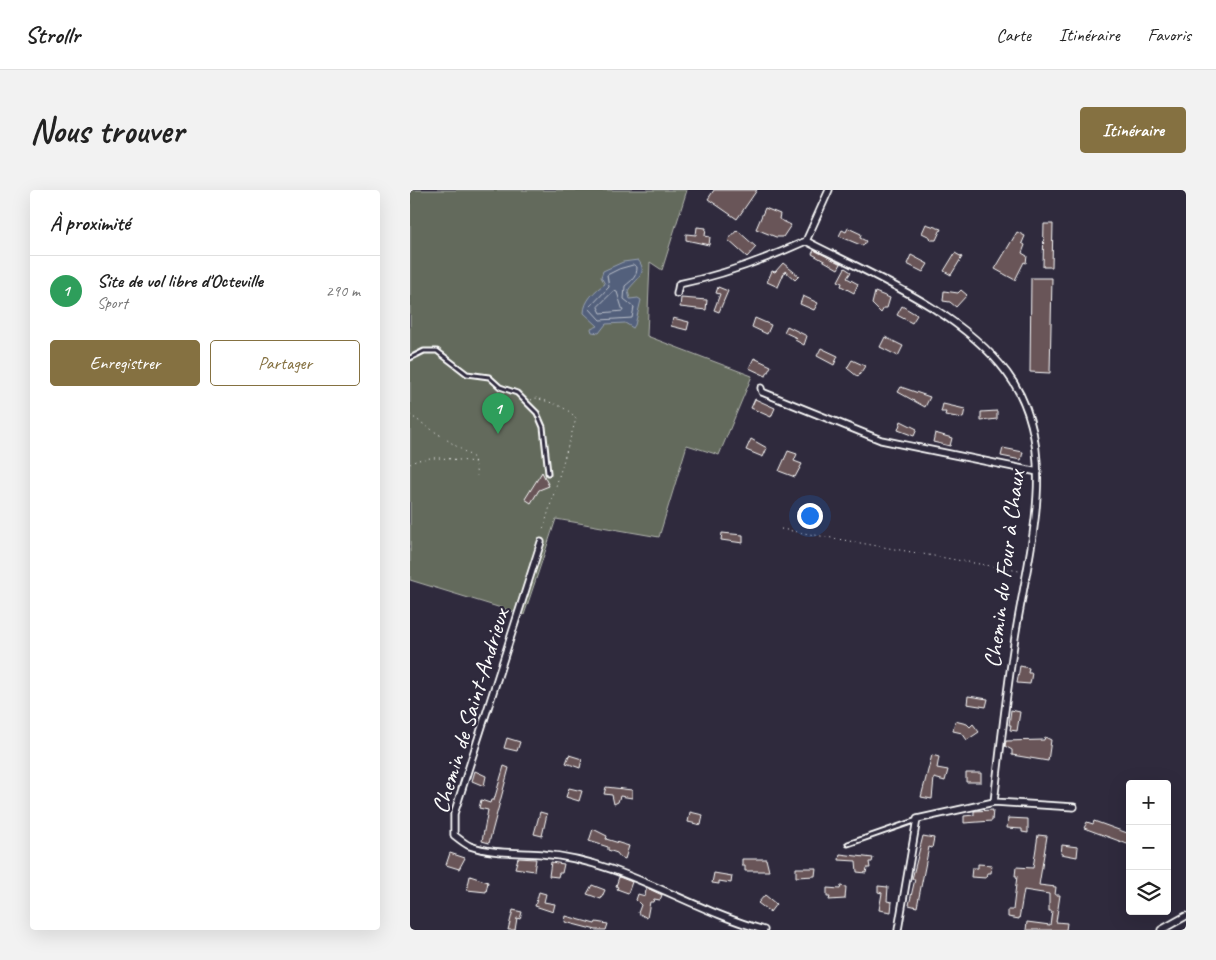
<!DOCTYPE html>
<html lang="fr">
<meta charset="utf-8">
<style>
:root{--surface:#fff;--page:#f2f2f2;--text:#222;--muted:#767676;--line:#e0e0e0;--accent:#857141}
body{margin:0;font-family:Caveat,sans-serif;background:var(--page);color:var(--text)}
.controls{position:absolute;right:15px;bottom:15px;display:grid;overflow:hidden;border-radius:5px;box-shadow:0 5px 20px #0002}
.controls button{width:45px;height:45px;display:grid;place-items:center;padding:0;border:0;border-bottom:1px solid var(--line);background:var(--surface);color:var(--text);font:25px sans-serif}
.you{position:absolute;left:399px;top:325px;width:18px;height:18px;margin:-12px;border:4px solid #fff;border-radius:50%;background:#1a73e8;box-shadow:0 0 0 8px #1a73e833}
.badge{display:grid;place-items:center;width:32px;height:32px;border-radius:50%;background:var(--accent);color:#fff;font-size:16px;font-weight:700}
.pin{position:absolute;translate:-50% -41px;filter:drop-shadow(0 1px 2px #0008)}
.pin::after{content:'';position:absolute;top:26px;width:18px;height:15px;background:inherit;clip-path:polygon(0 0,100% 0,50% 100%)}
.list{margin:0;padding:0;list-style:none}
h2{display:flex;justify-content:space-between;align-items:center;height:65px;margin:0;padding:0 20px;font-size:21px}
h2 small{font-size:16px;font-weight:400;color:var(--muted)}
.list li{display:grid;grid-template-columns:32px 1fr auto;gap:15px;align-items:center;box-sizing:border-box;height:70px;padding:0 20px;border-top:1px solid var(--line)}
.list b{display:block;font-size:19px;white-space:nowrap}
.list p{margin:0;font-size:16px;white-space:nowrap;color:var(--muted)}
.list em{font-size:16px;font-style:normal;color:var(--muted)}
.actions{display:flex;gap:10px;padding:15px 20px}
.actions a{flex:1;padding:11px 0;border:1px solid var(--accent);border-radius:5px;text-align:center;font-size:18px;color:var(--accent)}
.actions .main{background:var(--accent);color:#fff}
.icon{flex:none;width:28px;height:28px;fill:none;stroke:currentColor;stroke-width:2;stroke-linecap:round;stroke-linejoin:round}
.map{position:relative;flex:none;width:776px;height:740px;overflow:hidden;border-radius:5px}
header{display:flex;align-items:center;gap:30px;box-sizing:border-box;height:70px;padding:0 25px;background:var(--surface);border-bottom:1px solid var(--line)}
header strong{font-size:24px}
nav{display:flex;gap:28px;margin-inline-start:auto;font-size:18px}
.intro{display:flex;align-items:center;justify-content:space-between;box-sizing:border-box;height:120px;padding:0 30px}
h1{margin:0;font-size:35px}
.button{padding:12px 22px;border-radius:5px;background:var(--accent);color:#fff;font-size:18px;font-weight:700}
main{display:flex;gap:30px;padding:0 30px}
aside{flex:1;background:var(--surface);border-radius:5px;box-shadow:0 5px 20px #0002}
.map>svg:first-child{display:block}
.green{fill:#636a5c;stroke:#b1b4ae}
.water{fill:#52607b;stroke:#97a0b0}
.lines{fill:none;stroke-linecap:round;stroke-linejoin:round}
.shore{stroke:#babfca;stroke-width:1}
.building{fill:#695558;stroke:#fff}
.service-casing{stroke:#fff;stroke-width:7}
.minor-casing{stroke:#fff;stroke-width:9}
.path{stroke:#fff;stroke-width:1;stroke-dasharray:1 4;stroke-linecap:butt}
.service{stroke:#2f2a3d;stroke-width:3}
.minor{stroke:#2f2a3d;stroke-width:5.5}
.labels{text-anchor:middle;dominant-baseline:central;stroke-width:4.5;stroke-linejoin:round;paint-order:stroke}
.street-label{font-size:24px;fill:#fff;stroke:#2f2a3d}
</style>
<header>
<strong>Strollr</strong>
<nav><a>Carte</a><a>Itinéraire</a><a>Favoris</a></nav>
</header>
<div class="intro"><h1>Nous trouver</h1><a class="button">Itinéraire</a></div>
<main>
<aside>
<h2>À proximité<small></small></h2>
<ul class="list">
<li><span class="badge" style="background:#2e9e5b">1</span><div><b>Site de vol libre d'Octeville</b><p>Sport</p></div><em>290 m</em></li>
</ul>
<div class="actions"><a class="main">Enregistrer</a><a>Partager</a></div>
</aside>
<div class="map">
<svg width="776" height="740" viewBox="0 0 776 740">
<rect width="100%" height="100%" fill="#2f2a3d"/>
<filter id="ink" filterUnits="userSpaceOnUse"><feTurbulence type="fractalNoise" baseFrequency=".02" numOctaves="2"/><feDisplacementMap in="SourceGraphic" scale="10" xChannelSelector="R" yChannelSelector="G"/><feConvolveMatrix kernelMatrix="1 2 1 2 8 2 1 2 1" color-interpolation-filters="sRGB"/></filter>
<g filter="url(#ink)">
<path class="green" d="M 0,0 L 277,0 L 252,80 L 240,72 L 237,146 L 342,186 L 309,265 L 277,255 L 249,347 L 146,329 L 114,425 L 0,390 Z"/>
<path class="water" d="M 228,70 C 240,84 223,91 218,101 L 220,109 L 228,108 L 231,110 L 225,135 L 223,138 L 215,133 L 196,134 L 189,143 L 182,142 L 181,139 L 188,136 L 174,123 C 174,111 185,100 195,94 L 191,87 L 193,81 L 213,72 Z"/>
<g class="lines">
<path class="shore" d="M 224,75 L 227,77 C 227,87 222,90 215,96 L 214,109 L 224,117 L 222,128 L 190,130 L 179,118 L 199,97 L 197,85 L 209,79 Z
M 204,101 L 207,102 L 213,121 L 191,123 L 188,117 Z"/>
</g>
<path class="building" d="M 304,0 L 347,0 L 327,29 L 298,9 Z
M 355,18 L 370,24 L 369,29 L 381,35 L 373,47 L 366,47 L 346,39 Z
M 516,34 L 531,39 L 526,50 L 521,50 L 520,47 L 512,43 Z
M 634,34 L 643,34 L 642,77 L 633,77 Z
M 287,37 L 296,38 L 295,46 L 300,47 L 299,55 L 276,50 L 276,44 L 286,45 Z
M 438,38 L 451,44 L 450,48 L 456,51 L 453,56 L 429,46 L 432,40 L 436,42 Z
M 327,40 L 346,57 L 337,67 L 318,50 Z
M 607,42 L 615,46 L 612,53 L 615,55 L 612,63 L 617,66 L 616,73 L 614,72 L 605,90 L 585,79 Z
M 404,60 L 431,74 L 428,79 L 402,64 Z
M 545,63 L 552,67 L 541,85 L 534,81 Z
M 501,65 L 518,74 L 513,82 L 497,74 Z
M 373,73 L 389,86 L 385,90 L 375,81 L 368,97 L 357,92 L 362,81 L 365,82 Z
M 435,78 L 441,82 L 437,88 L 448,94 L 444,103 L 431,96 L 432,93 L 428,91 Z
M 621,88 L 642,88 L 640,183 L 620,182 Z
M 308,97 L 318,101 L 309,122 L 304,120 L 310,104 L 306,103 Z
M 551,100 L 557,105 L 546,117 L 540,112 L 533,111 L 534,101 L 548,103 Z
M 465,102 L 480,108 L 477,118 L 474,118 L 471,123 L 462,114 Z
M 393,106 L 408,113 L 404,120 L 390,114 Z
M 271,108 L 297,110 L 296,120 L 270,117 Z
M 492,116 L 507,125 L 502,133 L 487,125 Z
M 263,128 L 279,132 L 277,140 L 261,136 Z
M 345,128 L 361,135 L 357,144 L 342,137 Z
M 377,136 L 397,146 L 394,155 L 385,150 L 387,148 L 374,142 Z
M 475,147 L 493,156 L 488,166 L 470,157 Z
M 411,158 L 428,166 L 424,175 L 407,166 Z
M 344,168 L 361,176 L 356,186 L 339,178 Z
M 442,170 L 455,176 L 448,187 L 437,178 Z
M 491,197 L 520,207 L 515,217 L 488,202 Z
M 345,209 L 365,218 L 361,227 L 341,218 Z
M 533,214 L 555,219 L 553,228 L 535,225 L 536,222 L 531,222 Z
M 587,221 L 587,229 L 571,231 L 571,222 Z
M 491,231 L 507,239 L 504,246 L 488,240 Z
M 525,243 L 542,248 L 540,256 L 523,252 Z
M 341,249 L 357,258 L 353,267 L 336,260 Z
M 593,258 L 613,262 L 611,270 L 591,266 Z
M 378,261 L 387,264 L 384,271 L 392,274 L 385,287 L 369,281 Z
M 132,282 L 139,296 L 129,300 L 121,313 L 115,309 Z
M 312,343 L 333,345 L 333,353 L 311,350 Z
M 610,476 L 619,478 L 618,483 L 622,483 L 620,494 L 607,493 Z
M 558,506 L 578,509 L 576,517 L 557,514 Z
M 601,520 L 610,522 L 607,541 L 600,540 L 601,535 L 599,535 Z
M 545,531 L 557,534 L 560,537 L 563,534 L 569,542 L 557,550 L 552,543 L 543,541 Z
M 635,547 L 641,550 L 638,571 L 602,565 L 602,560 L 595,556 L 596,551 L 634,550 Z
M 97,548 L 110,552 L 107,561 L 94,558 Z
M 159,565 L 172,569 L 170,578 L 156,573 Z
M 522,565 L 529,567 L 527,578 L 538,580 L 535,591 L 524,588 L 522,609 L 511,607 Z
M 94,576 L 99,578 L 79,653 L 72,651 L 78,620 L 69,618 L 71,610 L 80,613 L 81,610 L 84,610 Z
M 65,581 L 76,586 L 74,596 L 62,591 Z
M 556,583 L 571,583 L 571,592 L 556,592 Z
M 196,597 L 222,600 L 222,608 L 210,606 L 208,612 L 204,614 L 202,605 L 194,604 Z
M 159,598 L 172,601 L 169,611 L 156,607 Z
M 583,620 L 582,631 L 554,633 L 554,626 L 564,625 L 564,621 Z
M 130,622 L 137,624 L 132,646 L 124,644 Z
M 280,622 L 293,625 L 291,635 L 278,632 Z
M 598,628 L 618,629 L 618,643 L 612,642 L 612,639 L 597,638 Z
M 684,631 L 720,644 L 720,655 L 674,638 L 677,632 L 683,634 Z
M 183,639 L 197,646 L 196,649 L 219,656 L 215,669 L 210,667 L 207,663 L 198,660 L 198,657 L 179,651 Z
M 628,645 L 637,646 L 629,695 L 646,697 L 645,705 L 650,705 L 646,732 L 657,733 L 656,740 L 616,740 L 617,732 L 640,735 L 642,721 L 639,721 L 639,704 L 614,700 L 609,729 L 598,727 L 598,720 L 603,720 L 607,686 L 605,686 L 606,677 L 623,678 Z
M 513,646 L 524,648 L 522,658 L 519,657 L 507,717 L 499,715 L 505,689 L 502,689 Z
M 652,655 L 668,657 L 667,667 L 651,664 Z
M 40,663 L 55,668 L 49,679 L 36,675 Z
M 430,664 L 463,668 L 462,672 L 459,672 L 460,678 L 457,678 L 456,683 L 447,682 L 446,671 L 429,670 Z
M 108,668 L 126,669 L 124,681 L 105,678 Z
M 332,669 L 356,669 L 359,681 L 335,681 L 335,676 L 332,676 Z
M 141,672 L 154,674 L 152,683 L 149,683 L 148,687 L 139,686 Z
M 568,674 L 582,675 L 581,683 L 577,683 L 576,688 L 561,687 L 562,678 L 568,678 Z
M 386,678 L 406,678 L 405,686 L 386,687 Z
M 304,683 L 322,686 L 321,693 L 309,691 L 309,694 L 302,693 Z
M 60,686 L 78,692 L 76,702 L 57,700 Z
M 209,687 L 222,692 L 218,703 L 207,699 L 208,697 L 206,696 Z
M 182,695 L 195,700 L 191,709 L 177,704 Z
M 431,696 L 436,697 L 435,709 L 419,710 L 420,707 L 417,707 L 417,698 L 430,699 Z
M 468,696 L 478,697 L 477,711 L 482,712 L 481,722 L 469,720 L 472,703 L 468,702 Z
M 239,699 L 252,705 L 250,710 L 244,709 L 243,712 L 240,712 L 237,728 L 228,723 L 231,715 L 226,710 L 228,704 L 235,706 L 236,700 Z
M 129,702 L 136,704 L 134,712 L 145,714 L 143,722 L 125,716 Z
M 355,705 L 366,714 L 360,722 L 348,713 Z
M 103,720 L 112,722 L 110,729 L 107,728 L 105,740 L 98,740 Z
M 156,726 L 185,734 L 186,732 L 198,734 L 196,740 L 186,740 L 155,732 Z"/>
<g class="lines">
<g class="service-casing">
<path id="service" d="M 0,168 L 14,161 L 27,161 L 57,184 L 79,187 L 90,197 L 107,203 L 127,223 L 133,237 L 138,283
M 438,654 L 507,630"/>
</g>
<g class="minor-casing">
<path id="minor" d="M 396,51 C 462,85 551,121 597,183 C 654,259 616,369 604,454 C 596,507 590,560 584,612
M 396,51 L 419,0
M 267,104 L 269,94 C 314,85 354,70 396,51
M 351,198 L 352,202 L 471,250 L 628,282
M 131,352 L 44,624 L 44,645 C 49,649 55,654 60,656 C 82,664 109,662 132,664 C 212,670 278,719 354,740
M 488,740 L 507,629 L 584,612 L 664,617
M 751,740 L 776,726"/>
</g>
<path class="path" d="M 121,210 L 126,208 C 139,212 159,217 166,229 L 133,340
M 0,225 L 64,268 L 67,286
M 0,274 C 16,263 46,270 65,272
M 371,339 L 609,381"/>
<use href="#service" class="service"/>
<use href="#minor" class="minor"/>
</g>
</g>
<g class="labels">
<g class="street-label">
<text transform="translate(594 379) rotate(-83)">Chemin du Four à Chaux</text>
<text transform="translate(60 521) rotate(-73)">Chemin de Saint-Andrieux</text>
</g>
</g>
</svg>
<div class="controls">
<button>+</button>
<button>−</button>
<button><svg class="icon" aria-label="layers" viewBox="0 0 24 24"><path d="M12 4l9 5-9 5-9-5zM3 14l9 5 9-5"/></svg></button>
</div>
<div class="you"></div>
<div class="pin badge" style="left:88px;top:244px;background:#2e9e5b">1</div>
</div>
</main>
